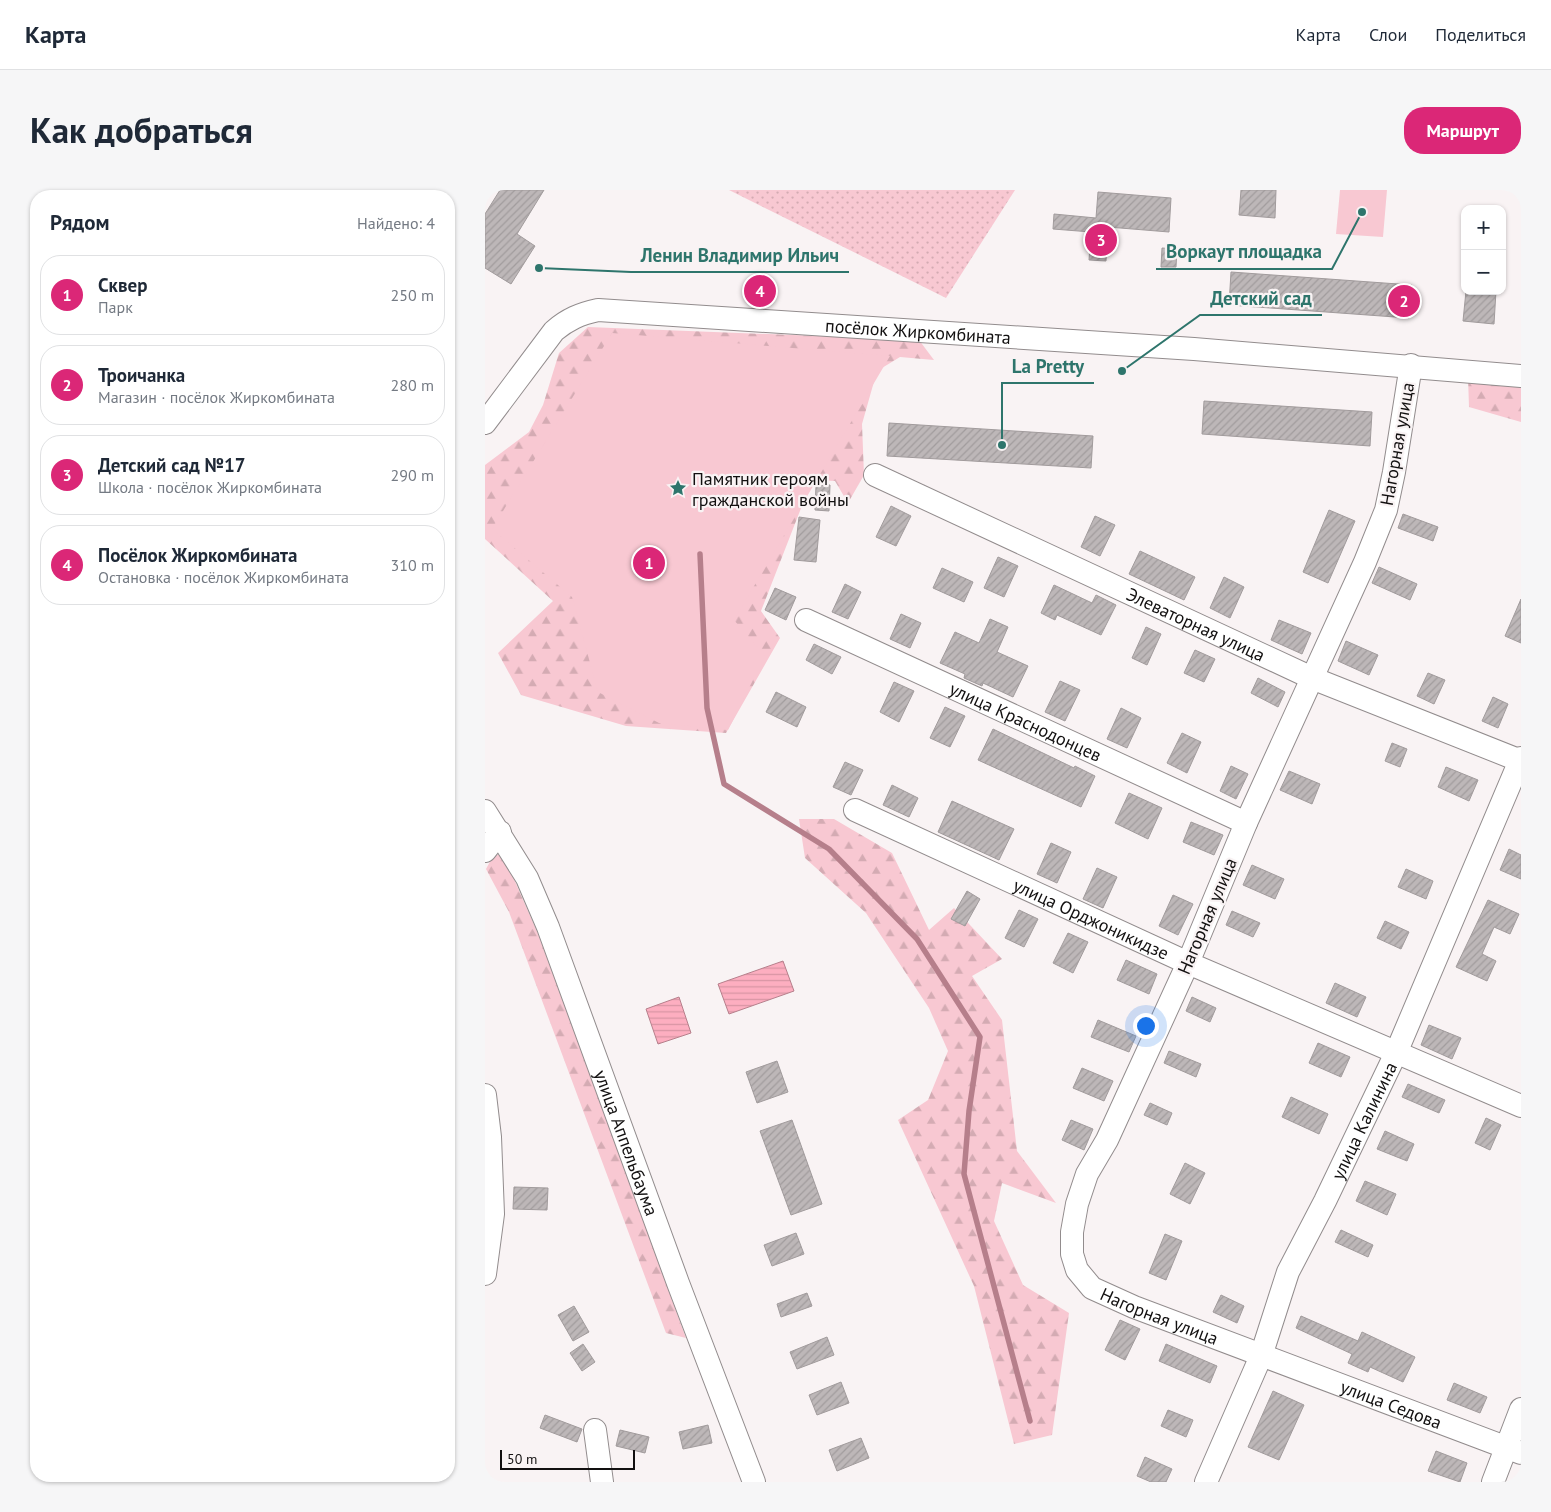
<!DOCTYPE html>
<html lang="ru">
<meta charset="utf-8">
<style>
:root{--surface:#fff;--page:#f6f6f7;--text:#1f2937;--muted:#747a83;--line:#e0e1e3;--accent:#db2777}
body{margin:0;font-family:"PT Sans",sans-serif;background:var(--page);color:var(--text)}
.controls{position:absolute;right:15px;top:15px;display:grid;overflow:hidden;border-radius:10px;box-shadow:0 1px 4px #0004}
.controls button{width:45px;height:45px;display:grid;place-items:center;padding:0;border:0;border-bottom:1px solid var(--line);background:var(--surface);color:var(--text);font:25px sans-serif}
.scale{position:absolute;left:15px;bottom:12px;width:135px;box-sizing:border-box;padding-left:5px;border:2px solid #121010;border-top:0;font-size:14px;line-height:18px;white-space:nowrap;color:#121010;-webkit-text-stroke:4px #f9f3f4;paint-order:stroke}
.you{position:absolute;left:660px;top:835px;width:18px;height:18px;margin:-12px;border:4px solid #fff;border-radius:50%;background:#1a73e8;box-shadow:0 0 0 8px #1a73e833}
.badge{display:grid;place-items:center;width:32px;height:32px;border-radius:50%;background:var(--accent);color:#fff;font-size:16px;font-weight:700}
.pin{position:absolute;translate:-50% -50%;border:2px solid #fff;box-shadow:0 1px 5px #0006}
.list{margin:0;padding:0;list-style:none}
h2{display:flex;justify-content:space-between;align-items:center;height:65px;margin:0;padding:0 20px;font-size:21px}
h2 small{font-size:16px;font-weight:400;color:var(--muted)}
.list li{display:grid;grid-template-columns:32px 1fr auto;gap:15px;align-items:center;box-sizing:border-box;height:80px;margin:0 10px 10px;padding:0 10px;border:1px solid var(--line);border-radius:20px}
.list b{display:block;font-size:19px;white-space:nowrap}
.list p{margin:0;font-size:16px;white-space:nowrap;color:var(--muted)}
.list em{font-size:16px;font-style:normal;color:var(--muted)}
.map{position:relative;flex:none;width:1036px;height:1292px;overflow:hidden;border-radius:20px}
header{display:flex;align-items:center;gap:30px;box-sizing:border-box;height:70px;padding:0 25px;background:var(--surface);border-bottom:1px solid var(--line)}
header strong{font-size:24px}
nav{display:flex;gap:28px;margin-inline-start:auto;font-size:18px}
.intro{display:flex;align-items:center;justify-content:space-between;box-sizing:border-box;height:120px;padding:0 30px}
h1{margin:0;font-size:35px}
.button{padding:12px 22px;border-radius:20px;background:var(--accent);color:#fff;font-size:18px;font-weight:700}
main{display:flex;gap:30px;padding:0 30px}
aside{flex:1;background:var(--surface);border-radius:20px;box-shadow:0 1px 4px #0004}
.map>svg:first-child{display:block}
.grass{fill:url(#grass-dots)}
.forest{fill:url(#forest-firs)}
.park{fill:#f8c8d2}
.water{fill:url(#water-rules);stroke:#b67f8b}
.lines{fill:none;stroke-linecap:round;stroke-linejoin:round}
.stream{stroke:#b67f8b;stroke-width:5.5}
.building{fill:url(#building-hatch);stroke:#a19b9c}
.minor-casing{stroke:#928c8d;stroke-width:24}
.minor{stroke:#fff;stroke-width:22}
.labels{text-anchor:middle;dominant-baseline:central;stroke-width:4.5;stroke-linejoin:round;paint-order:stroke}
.street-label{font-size:18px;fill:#121010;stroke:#f9f3f4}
.poi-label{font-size:18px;fill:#121010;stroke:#f9f3f4;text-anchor:start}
.leader{fill:none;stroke:#2e756c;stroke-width:2}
.callout-dot{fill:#2e756c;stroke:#f9f3f4;stroke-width:2}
.callout-label{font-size:19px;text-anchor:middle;font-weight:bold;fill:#2e756c;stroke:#f9f3f4;stroke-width:4.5;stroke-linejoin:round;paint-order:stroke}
</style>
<header>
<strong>Карта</strong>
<nav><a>Карта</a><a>Слои</a><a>Поделиться</a></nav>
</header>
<div class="intro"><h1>Как добраться</h1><a class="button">Маршрут</a></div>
<main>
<aside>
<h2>Рядом<small>Найдено: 4</small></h2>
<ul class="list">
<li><span class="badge">1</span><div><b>Сквер</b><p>Парк</p></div><em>250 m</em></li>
<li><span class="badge">2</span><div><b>Троичанка</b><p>Магазин · посёлок Жиркомбината</p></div><em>280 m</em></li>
<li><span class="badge">3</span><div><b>Детский сад №17</b><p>Школа · посёлок Жиркомбината</p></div><em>290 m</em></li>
<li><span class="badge">4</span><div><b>Посёлок Жиркомбината</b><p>Остановка · посёлок Жиркомбината</p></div><em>310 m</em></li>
</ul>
</aside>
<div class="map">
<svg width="1036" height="1292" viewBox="0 0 1036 1292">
<defs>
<pattern id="grass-dots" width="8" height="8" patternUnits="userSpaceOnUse" patternTransform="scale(1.25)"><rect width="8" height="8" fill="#f8c8d2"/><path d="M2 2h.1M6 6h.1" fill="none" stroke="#d4abb3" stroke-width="1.8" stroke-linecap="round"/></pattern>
<pattern id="forest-firs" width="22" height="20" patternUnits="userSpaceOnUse" patternTransform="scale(1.25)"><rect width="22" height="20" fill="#f8c8d2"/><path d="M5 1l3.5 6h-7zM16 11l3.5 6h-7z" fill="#d4abb3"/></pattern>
<pattern id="water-rules" width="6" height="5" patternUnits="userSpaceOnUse" patternTransform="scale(1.25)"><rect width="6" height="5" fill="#fdaec0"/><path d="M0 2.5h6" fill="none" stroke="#d895a4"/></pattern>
<pattern id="building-hatch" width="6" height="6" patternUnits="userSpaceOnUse" patternTransform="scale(1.25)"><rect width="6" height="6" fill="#bdb7b8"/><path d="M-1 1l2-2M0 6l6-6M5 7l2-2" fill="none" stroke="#a19c9d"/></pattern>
</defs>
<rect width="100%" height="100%" fill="#f9f3f4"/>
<path class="grass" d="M 244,0 L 530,0 L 461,108 Z"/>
<path class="forest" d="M 103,137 L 434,150 L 449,170 L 415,167 L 392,181 L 377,234 L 379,285 L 363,313 L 350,291 L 327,290 L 276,421 L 295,448 L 241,543 L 141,536 L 36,505 L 13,463 L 68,411 L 0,349 L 0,275 L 44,242 L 58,215 L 74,163 Z
M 983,187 L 1036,193 L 1036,232 L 984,217 Z
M 314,629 L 349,629 L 407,663 L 444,740 L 469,718 L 517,769 L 487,786 L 517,830 L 532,961 L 571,1013 L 517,993 L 509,1031 L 538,1095 L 584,1123 L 567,1245 L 529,1254 L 489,1096 L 413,930 L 443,910 L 463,861 L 444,818 L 381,723 L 320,668 Z
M 18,664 L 54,746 L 201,1148 L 181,1143 L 24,722 L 1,679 L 8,666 Z"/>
<path class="park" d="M 855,0 L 902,0 L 898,47 L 851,44 Z
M 127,143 L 405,166 L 249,430 L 280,466 L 243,540 L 174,533 L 113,502 L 87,407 L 7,339 Z"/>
<path class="water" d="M 298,771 L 309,801 L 244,824 L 233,794 Z
M 194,807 L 206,843 L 173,854 L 161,819 Z"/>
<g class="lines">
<path class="stream" d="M 215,364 L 222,518 L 239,594 L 344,659 L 432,749 L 495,847 L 484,921 L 479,984 L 545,1231"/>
</g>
<path class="building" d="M 15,0 L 59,0 L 32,44 L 50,56 L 26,94 L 0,78 L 0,24 Z
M 756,0 L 791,0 L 790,28 L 754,25 Z
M 613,2 L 686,8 L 684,42 L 623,37 L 621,71 L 604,70 L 606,42 L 568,39 L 569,24 L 611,28 Z
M 677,58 L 692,59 L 691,77 L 676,77 Z
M 746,82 L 927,95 L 924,128 L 744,115 Z
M 981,101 L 1011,101 L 1009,134 L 978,131 Z
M 719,211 L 887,222 L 885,256 L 717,244 Z
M 404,233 L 608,246 L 606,278 L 402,266 Z
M 331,295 L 345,295 L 344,321 L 330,320 Z
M 406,316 L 426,326 L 411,356 L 391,347 Z
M 844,320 L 870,331 L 843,393 L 818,382 Z
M 918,324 L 953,337 L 948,351 L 913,338 Z
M 610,326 L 630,335 L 615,366 L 596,357 Z
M 314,327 L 335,330 L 331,372 L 309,370 Z
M 655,361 L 710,387 L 699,410 L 644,384 Z
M 513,367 L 533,376 L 519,407 L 499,398 Z
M 894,377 L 932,394 L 925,410 L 887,393 Z
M 457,378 L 488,392 L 479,412 L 448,398 Z
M 739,387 L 759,397 L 745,428 L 725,418 Z
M 360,394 L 376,402 L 363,429 L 347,422 Z
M 569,395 L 607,413 L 611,405 L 631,415 L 616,445 L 572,425 L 570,430 L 556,423 Z
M 290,398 L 311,407 L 301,430 L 280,420 Z
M 1036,409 L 1036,453 L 1020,446 Z
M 416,424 L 436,433 L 425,458 L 405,449 Z
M 505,429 L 523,437 L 512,462 L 543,476 L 528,507 L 498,493 L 497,496 L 479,488 L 480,484 L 455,473 L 470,442 L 494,453 Z
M 794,430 L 826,443 L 817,464 L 786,450 Z
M 661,437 L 676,444 L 662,475 L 647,468 Z
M 861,451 L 893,465 L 884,485 L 853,471 Z
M 329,454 L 356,467 L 347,484 L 321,470 Z
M 710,460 L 730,469 L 719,492 L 699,483 Z
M 943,483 L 960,490 L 949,514 L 932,506 Z
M 773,488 L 800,502 L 793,517 L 766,503 Z
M 575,491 L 595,500 L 580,531 L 560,522 Z
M 409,492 L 429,501 L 414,532 L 395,522 Z
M 291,502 L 321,517 L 312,537 L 281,522 Z
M 1008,507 L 1023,514 L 1013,538 L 997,531 Z
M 460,517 L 480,526 L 465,557 L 445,548 Z
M 636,518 L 656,528 L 642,558 L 622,549 Z
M 508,539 L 589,578 L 590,576 L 610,586 L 596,617 L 493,570 Z
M 697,543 L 716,552 L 702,583 L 682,573 Z
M 907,553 L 922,559 L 915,577 L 900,571 Z
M 360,572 L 378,580 L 366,605 L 348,597 Z
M 746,576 L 763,584 L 751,609 L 735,601 Z
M 961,577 L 993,590 L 984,611 L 953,597 Z
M 804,581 L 835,594 L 827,614 L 795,600 Z
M 407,595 L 433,608 L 424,627 L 398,615 Z
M 644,603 L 677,618 L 663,649 L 630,633 Z
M 467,611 L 529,639 L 514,670 L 453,642 Z
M 706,632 L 738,645 L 729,665 L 698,652 Z
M 566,653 L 586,662 L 572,693 L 552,684 Z
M 1024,659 L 1036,665 L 1036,689 L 1015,680 Z
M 767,675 L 799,689 L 790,709 L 758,695 Z
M 612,678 L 632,687 L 618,718 L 598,709 Z
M 921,679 L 948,691 L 941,709 L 913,697 Z
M 482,701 L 495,709 L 480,736 L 466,729 Z
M 688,705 L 708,714 L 693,745 L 674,736 Z
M 1003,710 L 1034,724 L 1025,744 L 1009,737 L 997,764 L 1011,771 L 1002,791 L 971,777 Z
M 534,720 L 553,729 L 539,757 L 520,748 Z
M 747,721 L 775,733 L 768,747 L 741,735 Z
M 900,731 L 924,742 L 916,759 L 892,748 Z
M 583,743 L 603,752 L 588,783 L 568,773 Z
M 641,770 L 672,784 L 664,804 L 632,790 Z
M 850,793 L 881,807 L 872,827 L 841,813 Z
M 707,807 L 731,818 L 725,832 L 701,821 Z
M 613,830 L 651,846 L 644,862 L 606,847 Z
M 944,835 L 976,848 L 967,869 L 936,855 Z
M 833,853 L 865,867 L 856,887 L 824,873 Z
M 684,861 L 716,874 L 711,887 L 679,873 Z
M 292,871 L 303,902 L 272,913 L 261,882 Z
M 597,878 L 628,891 L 619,911 L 588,898 Z
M 923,894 L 960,910 L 954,923 L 917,907 Z
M 806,907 L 843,924 L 834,944 L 797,927 Z
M 665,913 L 687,923 L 682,935 L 659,925 Z
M 1001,928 L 1016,935 L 1005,960 L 990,953 Z
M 307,930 L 337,1014 L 306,1025 L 275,941 Z
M 586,930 L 608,939 L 599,960 L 577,950 Z
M 900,941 L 929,954 L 922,971 L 892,959 Z
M 700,973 L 720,983 L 705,1014 L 685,1004 Z
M 880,991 L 911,1004 L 902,1025 L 871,1011 Z
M 29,997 L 63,998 L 62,1020 L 28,1019 Z
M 856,1040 L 888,1055 L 883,1067 L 850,1052 Z
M 311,1043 L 319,1064 L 287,1076 L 279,1055 Z
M 680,1044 L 697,1051 L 681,1090 L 664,1083 Z
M 322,1103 L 327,1116 L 296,1127 L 292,1114 Z
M 736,1105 L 759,1116 L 752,1133 L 728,1122 Z
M 89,1116 L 104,1142 L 88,1151 L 73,1125 Z
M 816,1126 L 873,1151 L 877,1142 L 930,1167 L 918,1192 L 885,1177 L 883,1182 L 863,1173 L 867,1164 L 811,1138 Z
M 635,1130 L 655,1139 L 640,1170 L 620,1160 Z
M 342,1147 L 349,1165 L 312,1179 L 305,1162 Z
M 98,1154 L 110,1172 L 97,1181 L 85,1163 Z
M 681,1154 L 732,1176 L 725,1193 L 674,1171 Z
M 356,1192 L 364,1213 L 332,1225 L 324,1205 Z
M 969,1193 L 1002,1207 L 995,1223 L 962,1210 Z
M 788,1201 L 819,1215 L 794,1270 L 763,1257 Z
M 683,1220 L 708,1230 L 701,1247 L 676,1236 Z
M 60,1225 L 97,1239 L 92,1252 L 55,1238 Z
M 223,1235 L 227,1253 L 198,1259 L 194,1242 Z
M 135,1240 L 164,1247 L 160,1263 L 131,1256 Z
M 376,1248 L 384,1268 L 352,1281 L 344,1260 Z
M 951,1261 L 982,1273 L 975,1292 L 943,1281 Z
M 660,1267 L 687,1279 L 681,1292 L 666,1292 L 652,1286 Z"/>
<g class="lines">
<g class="minor-casing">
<g id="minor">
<path id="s1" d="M 926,175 L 909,282 L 901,320 L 880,372 L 761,633 L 703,773 L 622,950 L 602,984 L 592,1014 L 587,1042 L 587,1064 L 592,1080 L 607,1098 L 649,1117 L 1036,1263"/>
<path id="s2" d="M 0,233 L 69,141 C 83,129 95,124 113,120 L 709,159 L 1036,186"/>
<path id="s3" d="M 390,285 L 827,488 L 1036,571"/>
<path id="s4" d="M 321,430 L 761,633"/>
<path id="s5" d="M 370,620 L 703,773 L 1036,916"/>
<path id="s6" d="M 0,621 L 42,688 L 63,737 L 193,1093 L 269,1292"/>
<path d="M 0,661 L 15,642"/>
<path d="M 0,905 L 5,947 L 8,1024 L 0,1084"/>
<path d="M 110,1240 L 117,1292"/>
<path id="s7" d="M 721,1292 L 776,1166 L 803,1082 L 840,1011 L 911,863 L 1036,568"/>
<path d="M 1008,1292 L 1036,1219"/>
</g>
</g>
<use href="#minor" class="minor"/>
</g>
<defs>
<g id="sight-bare" transform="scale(1.35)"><path d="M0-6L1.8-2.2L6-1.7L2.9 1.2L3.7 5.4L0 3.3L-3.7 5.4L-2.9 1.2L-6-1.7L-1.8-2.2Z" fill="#2e756c" stroke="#f9f3f4" stroke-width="2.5" paint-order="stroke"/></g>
</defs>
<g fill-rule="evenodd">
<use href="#sight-bare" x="193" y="298"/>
</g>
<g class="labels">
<g class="street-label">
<text stroke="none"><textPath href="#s2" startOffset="485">посёлок Жиркомбината</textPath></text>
<text transform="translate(912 254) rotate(-80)">Нагорная улица</text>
<text stroke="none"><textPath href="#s3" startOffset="354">Элеваторная улица</textPath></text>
<text stroke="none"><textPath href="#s4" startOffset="242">улица Краснодонцев</textPath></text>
<text transform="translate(722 726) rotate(-67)">Нагорная улица</text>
<text stroke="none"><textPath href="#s5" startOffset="260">улица Орджоникидзе</textPath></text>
<text stroke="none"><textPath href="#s7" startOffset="395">улица Калинина</textPath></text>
<text stroke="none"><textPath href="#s6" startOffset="362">улица Аппельбаума</textPath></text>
<text stroke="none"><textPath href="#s1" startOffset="1071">Нагорная улица</textPath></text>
<text stroke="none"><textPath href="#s1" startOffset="1319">улица Седова</textPath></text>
</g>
<g class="poi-label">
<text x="207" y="288">Памятник героям<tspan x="207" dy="21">гражданской войны</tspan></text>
</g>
</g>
<path class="leader" d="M877 22L847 79H671M54 78L146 82H364M637 181L715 125H837M517 255L517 193H609"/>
<g class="callout-dot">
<circle cx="877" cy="22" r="5"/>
<circle cx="54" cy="78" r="5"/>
<circle cx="637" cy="181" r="5"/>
<circle cx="517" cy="255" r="5"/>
</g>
<g class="callout-label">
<text x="759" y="68">Воркаут площадка</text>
<text x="255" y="72">Ленин Владимир Ильич</text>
<text x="776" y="115">Детский сад</text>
<text x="563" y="183">La Pretty</text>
</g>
</svg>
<div class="controls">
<button>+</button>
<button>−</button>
</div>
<div class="scale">50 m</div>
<div class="you"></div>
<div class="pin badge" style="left:164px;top:373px">1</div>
<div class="pin badge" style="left:919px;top:111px">2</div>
<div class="pin badge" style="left:616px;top:50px">3</div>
<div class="pin badge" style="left:275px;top:101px">4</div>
</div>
</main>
